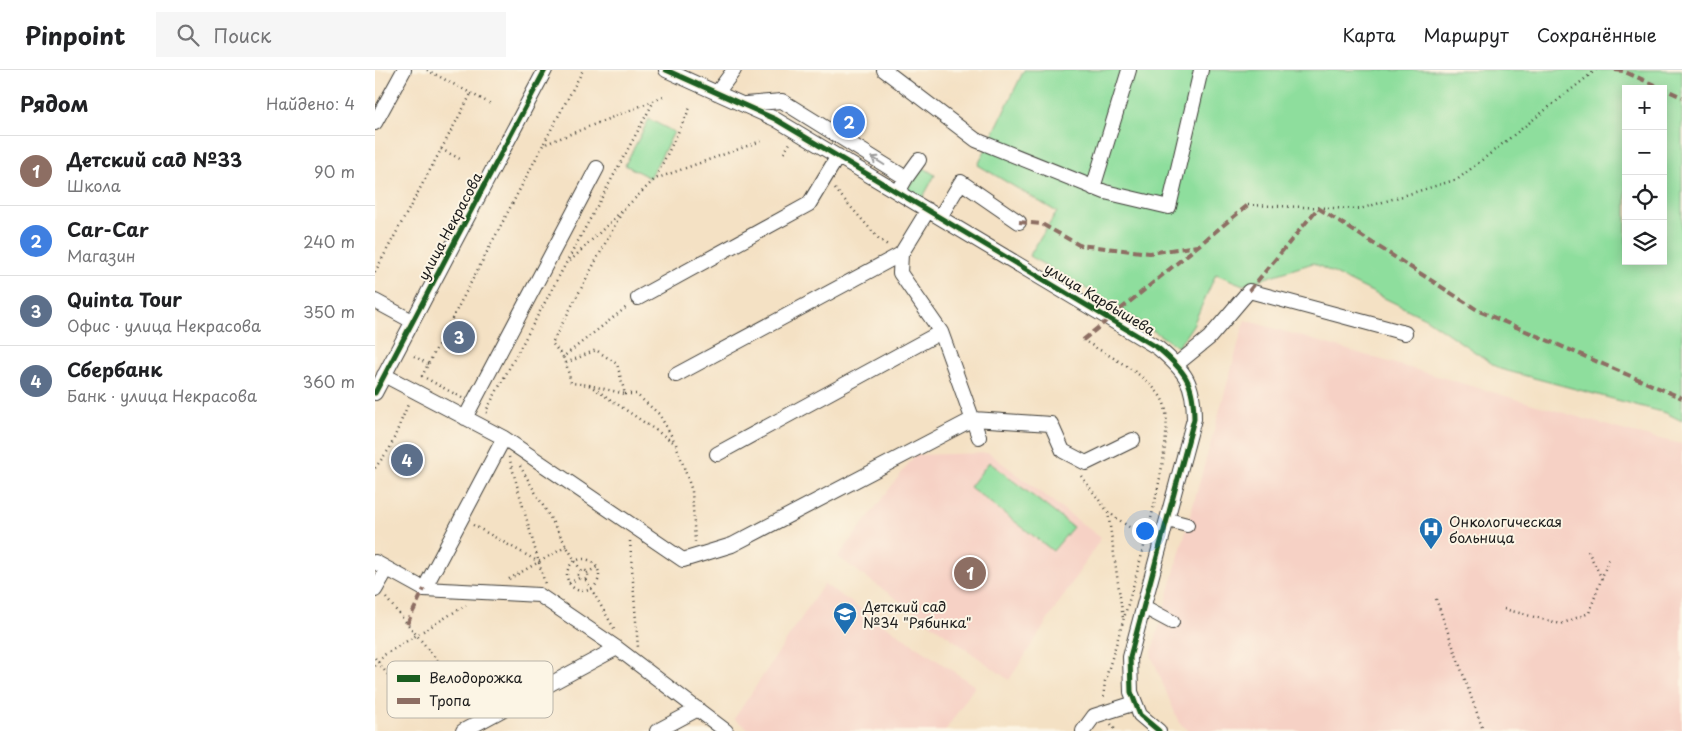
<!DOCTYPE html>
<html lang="ru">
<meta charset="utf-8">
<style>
:root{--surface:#fff;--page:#f6f6f6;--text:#202124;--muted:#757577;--line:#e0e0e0;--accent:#1f6fb2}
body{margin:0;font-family:"Playpen Sans",sans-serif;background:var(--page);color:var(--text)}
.controls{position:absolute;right:15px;top:15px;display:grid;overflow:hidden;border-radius:0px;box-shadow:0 2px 12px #0003}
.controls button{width:45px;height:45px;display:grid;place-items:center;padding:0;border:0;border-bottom:1px solid var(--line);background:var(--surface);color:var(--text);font:25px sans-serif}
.you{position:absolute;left:769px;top:460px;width:18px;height:18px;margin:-12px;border:4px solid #fff;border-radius:50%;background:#1a73e8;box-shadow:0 0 0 8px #1a73e833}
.badge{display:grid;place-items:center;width:32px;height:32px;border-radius:50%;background:var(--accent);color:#fff;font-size:16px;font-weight:700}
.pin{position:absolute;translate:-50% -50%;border:2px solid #fff;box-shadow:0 1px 5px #0006}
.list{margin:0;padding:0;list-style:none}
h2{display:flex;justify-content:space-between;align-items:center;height:65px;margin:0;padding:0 20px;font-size:21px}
h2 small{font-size:16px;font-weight:400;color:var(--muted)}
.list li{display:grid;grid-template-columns:32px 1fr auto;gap:15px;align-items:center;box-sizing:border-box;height:70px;padding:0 20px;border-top:1px solid var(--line)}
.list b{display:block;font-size:19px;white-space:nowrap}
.list p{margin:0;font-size:16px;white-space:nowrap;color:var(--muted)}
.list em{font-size:16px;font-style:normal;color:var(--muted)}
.icon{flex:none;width:28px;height:28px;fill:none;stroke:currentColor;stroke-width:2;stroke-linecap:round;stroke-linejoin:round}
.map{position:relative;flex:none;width:1307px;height:661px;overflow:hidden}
header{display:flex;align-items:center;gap:30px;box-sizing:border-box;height:70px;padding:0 25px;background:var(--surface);border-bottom:1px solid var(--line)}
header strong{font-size:24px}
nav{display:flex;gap:28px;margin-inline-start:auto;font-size:18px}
.search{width:350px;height:45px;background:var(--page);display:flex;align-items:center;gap:12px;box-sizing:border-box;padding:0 18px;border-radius:0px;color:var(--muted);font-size:19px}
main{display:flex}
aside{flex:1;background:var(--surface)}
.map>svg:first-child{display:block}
.built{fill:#f6d1c5}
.green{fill:#8ede9d;stroke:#557d5c;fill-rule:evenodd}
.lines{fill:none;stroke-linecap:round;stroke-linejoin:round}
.minor-casing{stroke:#3c3a35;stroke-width:16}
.path{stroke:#3c3a35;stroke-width:2.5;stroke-dasharray:1 4;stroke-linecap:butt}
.minor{stroke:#fff;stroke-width:14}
.quiet{stroke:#8d6e63;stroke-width:4;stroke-dasharray:8 4;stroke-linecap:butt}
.cycleway-casing{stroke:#fcf5e5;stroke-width:8}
.cycleway{stroke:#1b5e20;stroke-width:5}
.oneway{stroke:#999}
.labels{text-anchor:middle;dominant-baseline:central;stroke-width:4;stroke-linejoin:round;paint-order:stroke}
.street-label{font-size:14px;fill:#1c1c1c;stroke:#fcf5e5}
.poi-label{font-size:14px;fill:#1c1c1c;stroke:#fcf5e5;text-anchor:start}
.key{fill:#fcf5e5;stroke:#b9b4a9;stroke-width:1}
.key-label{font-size:14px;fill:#1c1c1c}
</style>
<header>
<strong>Pinpoint</strong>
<div class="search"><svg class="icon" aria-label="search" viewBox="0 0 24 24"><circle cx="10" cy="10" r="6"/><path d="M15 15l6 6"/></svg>Поиск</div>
<nav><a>Карта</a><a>Маршрут</a><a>Сохранённые</a></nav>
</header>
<main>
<aside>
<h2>Рядом<small>Найдено: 4</small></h2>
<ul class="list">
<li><span class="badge" style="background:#8d6e63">1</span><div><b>Детский сад №33</b><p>Школа</p></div><em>90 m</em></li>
<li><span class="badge" style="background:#3f7fe0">2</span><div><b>Car-Car</b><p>Магазин</p></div><em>240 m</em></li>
<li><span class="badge" style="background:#5c6f8a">3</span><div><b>Quinta Tour</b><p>Офис · улица Некрасова</p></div><em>350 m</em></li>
<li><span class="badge" style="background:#5c6f8a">4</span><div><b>Сбербанк</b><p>Банк · улица Некрасова</p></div><em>360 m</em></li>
</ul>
</aside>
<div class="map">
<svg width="1307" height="661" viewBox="0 0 1307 661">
<rect width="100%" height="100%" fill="#fcf5e5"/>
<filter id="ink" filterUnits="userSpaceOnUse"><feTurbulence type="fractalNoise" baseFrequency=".02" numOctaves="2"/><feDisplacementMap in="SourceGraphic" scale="10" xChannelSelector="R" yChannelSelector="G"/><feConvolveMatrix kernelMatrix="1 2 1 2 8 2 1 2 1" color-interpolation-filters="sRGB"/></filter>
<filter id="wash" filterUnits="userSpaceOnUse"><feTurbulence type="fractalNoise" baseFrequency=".0096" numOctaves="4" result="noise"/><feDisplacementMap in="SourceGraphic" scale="20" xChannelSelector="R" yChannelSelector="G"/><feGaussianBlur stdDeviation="1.12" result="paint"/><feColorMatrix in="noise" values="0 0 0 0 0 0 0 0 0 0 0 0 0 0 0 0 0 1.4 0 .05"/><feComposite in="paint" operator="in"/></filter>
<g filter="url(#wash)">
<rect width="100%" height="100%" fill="#f4e1c4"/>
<path class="built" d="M 870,250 L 1254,362 L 1307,374 L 1307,661 L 815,661 L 804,653 L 776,585 Z
M 614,383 L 726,468 L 634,610 L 463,487 L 540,385 Z
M 449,514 L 600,616 L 570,661 L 377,661 L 359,649 Z"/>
<path class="green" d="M 649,0 L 1307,0 L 1307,351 L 1291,343 L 1125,299 L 1050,248 L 938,193 L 868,215 L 841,204 L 818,255 L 803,277 L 733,231 L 654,186 L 682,142 L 603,95 ZM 1251,19 L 1288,19 L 1288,191 L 1251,191 Z
M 274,49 L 299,62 L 275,108 L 250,95 Z
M 546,96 L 560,105 L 547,129 L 532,119 Z
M 614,392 L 698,457 L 678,481 L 595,417 Z"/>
</g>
<g filter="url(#ink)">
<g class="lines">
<g class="minor-casing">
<path id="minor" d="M 291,0 L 400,49 L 783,278 C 810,301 819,312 819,349 L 755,587 L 756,622 L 765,645 L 784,661
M 509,0 L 601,70 L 730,122 L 794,137 L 826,0
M 342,23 L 359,0
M 370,34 L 407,31 L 531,108 L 523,122
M 0,53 L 29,0
M 531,108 L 544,90
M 718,118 L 754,0
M 565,147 L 586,112 L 644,152
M 526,184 L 525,203 L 566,262 L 604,367
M 263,228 L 434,134 L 463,86
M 0,231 L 37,251
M 802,294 L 834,268 L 874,221 L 1030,263
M 9,305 L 129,368 L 49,519
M 301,305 L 526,184 L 553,140
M 0,323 L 170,0
M 90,348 L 222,98
M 129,368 L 308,490 L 357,475 L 598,349 L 676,354 L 688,381 L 711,393 L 758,370
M 342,384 L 566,262
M 793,450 L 812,455
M 0,492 L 49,519 L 164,525 L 242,578 L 351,661
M 0,520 L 12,499
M 769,537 L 797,552
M 88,661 L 242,578
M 282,661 L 323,639
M 708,661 L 719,646 L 760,633"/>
</g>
<path class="path" d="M 52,0 L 116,34
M 169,73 L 208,0
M 66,79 L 87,90
M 409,83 L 415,73
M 281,107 L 315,38
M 460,119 L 504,169 L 514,176
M 873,135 L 985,139 L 1083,109 L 1221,0
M 195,191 L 280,109 L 389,70
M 0,202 L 96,24
M 73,257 L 82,262
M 708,270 C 732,285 776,306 788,331 C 807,369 744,563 730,611 L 728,630
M 39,286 L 53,294
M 188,287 L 177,273 L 248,140
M 191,293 L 188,287 L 253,236
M 214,315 L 250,324 L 242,294 L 221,280 L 191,293 L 196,313 L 214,315 L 301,374 L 317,421 L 320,472
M 250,324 L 261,324 L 284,344 L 300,372
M 87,328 L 47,306 L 168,75 L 288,27
M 112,343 L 111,341 L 279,31
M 134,387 L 170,514
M 145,396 L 206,501
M 0,398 L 15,378 L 34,332
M 706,406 L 733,442 L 771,469
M 733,442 L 748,548
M 98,455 L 164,492
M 255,471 L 263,578
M 1213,481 L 1227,509
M192 505a16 16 0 1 1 32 0a16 16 0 1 1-32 0Z
M203 505a5 5 0 1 1 10 0a5 5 0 1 1-10 0Z
M 212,503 L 222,497
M 134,509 L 192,476
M 211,510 L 240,560
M 194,513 L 204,508
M 11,528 L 73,603
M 1061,529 L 1107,657
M 1129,539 L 1186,554 L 1214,543 L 1234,488
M 0,588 L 28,625
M 0,596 L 9,585 L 91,535
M 736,654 L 741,661"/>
<use href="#minor" class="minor"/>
<path class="quiet" d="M 1240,0 L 1248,1 L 1307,27
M 644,152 L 667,154 L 704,175 L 775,183 L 822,176
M 874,221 L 943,138 L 1104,241 L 1307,328
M 708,270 L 873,135
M 32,554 L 49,519"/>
<g class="cycleway-casing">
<path id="cycleway" d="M 291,0 L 400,49 L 783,278 C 810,301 819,312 819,349 L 755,587 L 756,622 L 765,645 L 784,661
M 0,323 L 170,0"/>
</g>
<use href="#cycleway" class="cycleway"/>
</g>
<defs><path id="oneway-shaft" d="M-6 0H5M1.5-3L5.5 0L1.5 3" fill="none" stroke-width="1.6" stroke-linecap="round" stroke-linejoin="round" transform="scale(1.25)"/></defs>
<use class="oneway" href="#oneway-shaft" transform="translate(503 91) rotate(-148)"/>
</g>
<defs>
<g id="hospital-pin" transform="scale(1.25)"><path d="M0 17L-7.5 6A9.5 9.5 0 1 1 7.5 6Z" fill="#1f6fb2" stroke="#fcf5e5"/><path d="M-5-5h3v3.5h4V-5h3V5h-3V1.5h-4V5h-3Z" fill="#fff"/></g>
<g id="school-pin" transform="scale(1.25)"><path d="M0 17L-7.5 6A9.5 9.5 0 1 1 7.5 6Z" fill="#1f6fb2" stroke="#fcf5e5"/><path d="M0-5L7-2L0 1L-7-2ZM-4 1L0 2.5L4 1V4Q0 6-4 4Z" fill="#fff"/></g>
</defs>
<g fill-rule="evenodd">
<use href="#hospital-pin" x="1056" y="459"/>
<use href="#school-pin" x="470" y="544"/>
</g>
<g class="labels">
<g class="street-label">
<text transform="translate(75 156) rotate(-62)">улица Некрасова</text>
<text transform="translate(725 229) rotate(31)">улица Карбышева</text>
</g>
<g class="poi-label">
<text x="1074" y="451">Онкологическая<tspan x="1074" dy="16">больница</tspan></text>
<text x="488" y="536">Детский сад<tspan x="488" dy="16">№34 "Рябинка"</tspan></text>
</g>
</g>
<rect x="12" y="591" width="166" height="57" rx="8" class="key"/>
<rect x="22" y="605" width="23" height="7" fill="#1b5e20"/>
<rect x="22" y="628" width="23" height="6" fill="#8d6e63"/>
<g class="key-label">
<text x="54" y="613">Велодорожка</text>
<text x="54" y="636">Тропа</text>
</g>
</svg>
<div class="controls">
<button>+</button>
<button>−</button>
<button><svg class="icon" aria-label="locate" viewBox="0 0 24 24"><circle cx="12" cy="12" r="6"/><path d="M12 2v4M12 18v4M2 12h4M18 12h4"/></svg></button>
<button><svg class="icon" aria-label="layers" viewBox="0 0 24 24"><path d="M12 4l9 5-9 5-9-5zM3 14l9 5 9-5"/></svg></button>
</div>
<div class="you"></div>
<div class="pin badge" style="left:595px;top:503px;background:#8d6e63">1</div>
<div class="pin badge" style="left:474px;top:52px;background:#3f7fe0">2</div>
<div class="pin badge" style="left:84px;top:267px;background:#5c6f8a">3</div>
<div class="pin badge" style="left:32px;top:390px;background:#5c6f8a">4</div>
</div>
</main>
